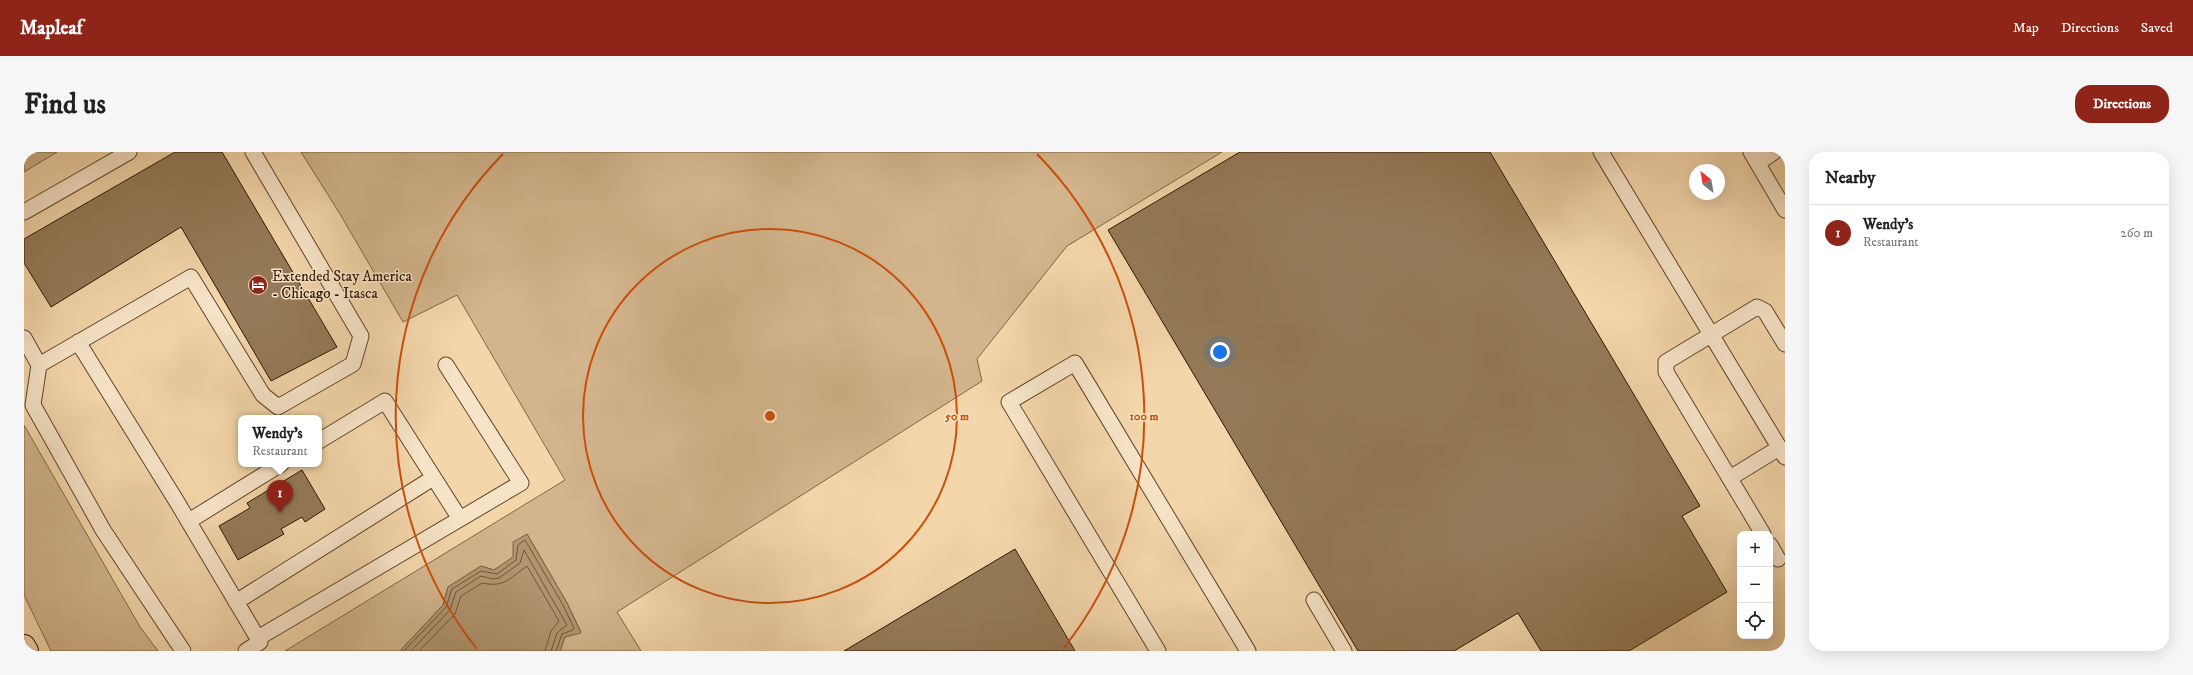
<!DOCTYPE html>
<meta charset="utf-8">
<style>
:root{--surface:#fff;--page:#f6f6f6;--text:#222;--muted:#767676;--line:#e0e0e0;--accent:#8f2418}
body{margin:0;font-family:"IM FELL DW Pica",serif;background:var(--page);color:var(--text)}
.controls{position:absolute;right:12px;bottom:12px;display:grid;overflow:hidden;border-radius:8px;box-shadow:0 4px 16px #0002}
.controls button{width:36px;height:36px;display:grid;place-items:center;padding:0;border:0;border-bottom:1px solid var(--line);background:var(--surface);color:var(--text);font:20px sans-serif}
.compass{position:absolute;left:1665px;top:12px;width:36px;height:36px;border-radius:50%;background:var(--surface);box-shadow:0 4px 16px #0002;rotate:329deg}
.you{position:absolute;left:1196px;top:200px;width:14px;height:14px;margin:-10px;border:3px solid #fff;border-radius:50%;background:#1a73e8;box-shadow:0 0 0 6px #1a73e833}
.badge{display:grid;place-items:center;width:26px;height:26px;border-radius:50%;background:var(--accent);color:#fff;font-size:13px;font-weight:700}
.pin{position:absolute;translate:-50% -33px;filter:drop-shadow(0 1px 2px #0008)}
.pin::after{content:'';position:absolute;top:21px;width:14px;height:12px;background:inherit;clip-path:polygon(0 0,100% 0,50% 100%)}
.popup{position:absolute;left:214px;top:263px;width:84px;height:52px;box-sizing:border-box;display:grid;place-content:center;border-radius:8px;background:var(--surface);filter:drop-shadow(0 1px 3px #0005);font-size:13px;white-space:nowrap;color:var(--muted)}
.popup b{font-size:15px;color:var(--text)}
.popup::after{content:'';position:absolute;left:50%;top:100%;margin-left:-8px;border:8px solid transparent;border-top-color:var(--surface)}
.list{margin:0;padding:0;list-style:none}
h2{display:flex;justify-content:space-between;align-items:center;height:52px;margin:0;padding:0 16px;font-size:17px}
h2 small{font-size:13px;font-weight:400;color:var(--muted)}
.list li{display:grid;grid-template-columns:26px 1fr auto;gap:12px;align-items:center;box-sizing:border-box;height:56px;padding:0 16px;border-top:1px solid var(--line)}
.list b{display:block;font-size:15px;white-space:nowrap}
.list p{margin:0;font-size:13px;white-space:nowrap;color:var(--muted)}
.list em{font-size:13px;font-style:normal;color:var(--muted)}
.icon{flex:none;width:22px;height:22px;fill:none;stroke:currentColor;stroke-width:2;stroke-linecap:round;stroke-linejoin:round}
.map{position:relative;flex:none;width:1761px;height:499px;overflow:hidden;border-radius:16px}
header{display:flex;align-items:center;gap:24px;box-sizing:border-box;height:56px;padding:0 20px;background:var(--accent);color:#fff}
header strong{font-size:19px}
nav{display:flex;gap:22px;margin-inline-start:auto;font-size:14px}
.intro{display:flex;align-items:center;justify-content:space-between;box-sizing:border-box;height:96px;padding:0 24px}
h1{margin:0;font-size:28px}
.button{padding:10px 18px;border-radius:16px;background:var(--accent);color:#fff;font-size:14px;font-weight:700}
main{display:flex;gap:24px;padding:0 24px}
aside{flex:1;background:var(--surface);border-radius:16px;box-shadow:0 4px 16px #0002}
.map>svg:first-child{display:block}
.green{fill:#d2b58d;stroke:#806646}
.water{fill:#b09570;stroke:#7c6243}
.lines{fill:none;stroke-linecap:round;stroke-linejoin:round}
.shore{stroke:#6f5638;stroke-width:1}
.building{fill:#947a58;stroke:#2e1600}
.service-casing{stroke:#5f462a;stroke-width:17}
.primary-casing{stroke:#2e1600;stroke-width:24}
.service{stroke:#f7e4c8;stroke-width:15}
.primary{stroke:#f3d6aa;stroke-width:22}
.ring{fill:none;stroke:#cc4f0a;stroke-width:2}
.labels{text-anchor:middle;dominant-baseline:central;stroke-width:3;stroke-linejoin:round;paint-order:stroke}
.poi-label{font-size:15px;fill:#2e1600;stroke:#f7e4c8;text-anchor:start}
.centre{fill:#cc4f0a;stroke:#f7e4c8;stroke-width:2}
.ring-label{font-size:12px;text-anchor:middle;font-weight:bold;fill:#cc4f0a;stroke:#f7e4c8;stroke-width:3;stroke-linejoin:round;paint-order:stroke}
</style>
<header>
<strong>Mapleaf</strong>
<nav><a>Map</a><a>Directions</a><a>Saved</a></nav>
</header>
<div class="intro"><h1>Find us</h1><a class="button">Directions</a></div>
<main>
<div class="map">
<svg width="1761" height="499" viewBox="0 0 1761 499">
<rect width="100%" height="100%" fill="#f3d6aa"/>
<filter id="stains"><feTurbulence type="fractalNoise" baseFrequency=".005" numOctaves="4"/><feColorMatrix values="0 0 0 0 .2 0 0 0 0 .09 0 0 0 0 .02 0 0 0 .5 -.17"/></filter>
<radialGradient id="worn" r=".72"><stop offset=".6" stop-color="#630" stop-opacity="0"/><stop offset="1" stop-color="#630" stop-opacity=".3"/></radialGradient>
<path class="green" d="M 0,0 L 33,0 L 0,20 Z
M 277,0 L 1198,0 L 1043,94 L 953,207 L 958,229 L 593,460 L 617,499 L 536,499 L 541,485 L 557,480 L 543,451 L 503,382 L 490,405 L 470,418 L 457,414 L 424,435 L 419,453 L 376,499 L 261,499 L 541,328 L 433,143 L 379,170 L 316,62 Z
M 0,273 L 116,475 L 134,499 L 27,499 L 0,443 Z"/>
<path class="water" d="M 503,382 L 543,451 L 557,481 L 541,485 L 536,499 L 376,499 L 419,453 L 424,435 L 457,414 L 470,418 L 489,405 L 489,390 Z"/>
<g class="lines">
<path class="shore" d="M 380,499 L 422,455 L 428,437 L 457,419 L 473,422 L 492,408 L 494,393 L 501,388 L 539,453 L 550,476 L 549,478 L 538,482 L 532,499
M 387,499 L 426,458 L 432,440 L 457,424 L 469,427 L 475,426 L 496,411 L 500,398 L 543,473 L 533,481 L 527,499
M 395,499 L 431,462 L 437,444 L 458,431 C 480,436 486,426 503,414 L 535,469 L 527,479 L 521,499"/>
</g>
<path class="building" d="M 151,0 L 198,0 L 313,195 L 247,229 L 157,75 L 27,155 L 0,111 L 0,87 Z
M 1216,0 L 1466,0 L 1676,354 L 1658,364 L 1703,440 L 1605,499 L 1517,499 L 1494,461 L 1430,499 L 1334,499 L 1084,78 Z
M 278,318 L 301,357 L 281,370 L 278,365 L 257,377 L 260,382 L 214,408 L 195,374 L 226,356 L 223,351 Z
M 991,397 L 1051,499 L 820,499 Z"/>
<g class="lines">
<g class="service-casing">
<path id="service" d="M 1577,0 L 1761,305
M 1727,0 L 1761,58
M 1734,11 L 1750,0
M 0,60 L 105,0
M 0,186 L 15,213 L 9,253 L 79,378 L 159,499
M 54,190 L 153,350 L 236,490 L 222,499
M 15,213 L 167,125 L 239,243 L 254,255 L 329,212 L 337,184 L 229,0
M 295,289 L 361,249 L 436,367
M 1706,326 L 1755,296
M 165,369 L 257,312
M 1739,382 L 1642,220 L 1642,210 L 1733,155 L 1741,159 L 1761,192
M 1746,393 L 1754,407
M 1290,448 L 1320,499
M 212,450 L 409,326
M 234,486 L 497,331 L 422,213
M 1134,499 L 985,250 L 1051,211 L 1224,499"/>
</g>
<g class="primary-casing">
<path id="primary" d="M 0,494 L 3,499"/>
</g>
<use href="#service" class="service"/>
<use href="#primary" class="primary"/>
</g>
<g class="ring">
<circle cx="746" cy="264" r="187"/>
<path d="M453 497A374 374 0 0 1 479 2M1013 2A374 374 0 0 1 1039 497"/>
</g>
<defs>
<g id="hotel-disc" transform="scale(1)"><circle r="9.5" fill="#8f2418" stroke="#f7e4c8"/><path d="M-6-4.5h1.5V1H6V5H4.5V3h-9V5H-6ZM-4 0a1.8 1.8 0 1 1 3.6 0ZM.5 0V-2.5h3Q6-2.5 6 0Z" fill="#fff"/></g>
</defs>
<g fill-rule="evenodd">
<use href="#hotel-disc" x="234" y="133"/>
</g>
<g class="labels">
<g class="poi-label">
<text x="248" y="124">Extended Stay America<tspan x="248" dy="17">- Chicago - Itasca</tspan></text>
</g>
</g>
<circle cx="746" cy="264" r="6" class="centre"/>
<g class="ring-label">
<text x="933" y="268">50 m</text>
<text x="1120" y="268">100 m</text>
</g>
<rect width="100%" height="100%" filter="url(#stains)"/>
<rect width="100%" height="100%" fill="url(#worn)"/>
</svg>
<div class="controls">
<button>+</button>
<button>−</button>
<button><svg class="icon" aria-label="locate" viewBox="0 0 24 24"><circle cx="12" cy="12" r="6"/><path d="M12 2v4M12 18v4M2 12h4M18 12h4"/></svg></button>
</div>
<svg class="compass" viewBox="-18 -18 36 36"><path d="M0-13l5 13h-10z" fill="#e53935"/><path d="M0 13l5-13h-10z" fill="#767676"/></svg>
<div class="you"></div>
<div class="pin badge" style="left:256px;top:361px">1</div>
<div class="popup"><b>Wendy's</b>Restaurant</div>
</div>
<aside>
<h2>Nearby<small></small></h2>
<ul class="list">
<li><span class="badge">1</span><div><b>Wendy's</b><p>Restaurant</p></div><em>260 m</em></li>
</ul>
</aside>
</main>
